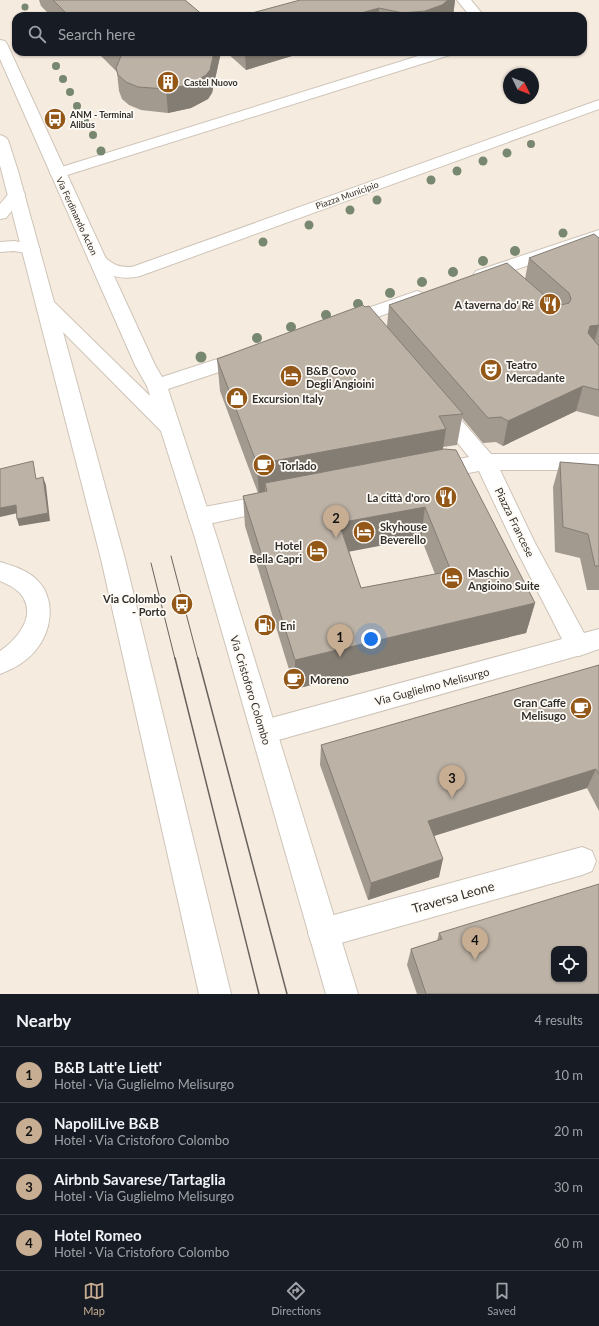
<!DOCTYPE html>
<meta charset="utf-8">
<style>
:root{--surface:#171b24;--page:#242831;--text:#f1f3f6;--muted:#9ea1a6;--line:#363941;--accent:#c7ad92}
body{margin:0;font-family:Lato,sans-serif;background:var(--page);color:var(--text)}
.controls{position:absolute;right:12px;bottom:12px;display:grid;overflow:hidden;border-radius:8px;box-shadow:0 1px 3px #0004}
.controls button{width:36px;height:36px;display:grid;place-items:center;padding:0;border:0;border-bottom:1px solid var(--line);background:var(--surface);color:var(--text);font:20px sans-serif}
.compass{position:absolute;left:503px;top:68px;width:36px;height:36px;border-radius:50%;background:var(--surface);box-shadow:0 1px 3px #0004;rotate:133deg}
.you{position:absolute;left:371px;top:639px;width:14px;height:14px;margin:-10px;border:3px solid #fff;border-radius:50%;background:#1a73e8;box-shadow:0 0 0 6px #1a73e833}
.badge{display:grid;place-items:center;width:26px;height:26px;border-radius:50%;background:var(--accent);color:#111;font-size:13px;font-weight:700}
.pin{position:absolute;translate:-50% -33px;filter:drop-shadow(0 1px 2px #0008)}
.pin::after{content:'';position:absolute;top:21px;width:14px;height:12px;background:inherit;clip-path:polygon(0 0,100% 0,50% 100%)}
.list{margin:0;padding:0;list-style:none}
h2{display:flex;justify-content:space-between;align-items:center;height:52px;margin:0;padding:0 16px;font-size:17px}
h2 small{font-size:13px;font-weight:400;color:var(--muted)}
.list li{display:grid;grid-template-columns:26px 1fr auto;gap:12px;align-items:center;box-sizing:border-box;height:56px;padding:0 16px;border-top:1px solid var(--line)}
.list b{display:block;font-size:15px;white-space:nowrap}
.list p{margin:0;font-size:13px;white-space:nowrap;color:var(--muted)}
.list em{font-size:13px;font-style:normal;color:var(--muted)}
.icon{flex:none;width:22px;height:22px;fill:none;stroke:currentColor;stroke-width:2;stroke-linecap:round;stroke-linejoin:round}
.map{position:relative;flex:none;width:599px;height:994px;overflow:hidden}
.search{position:absolute;background:var(--surface);box-shadow:0 1px 3px #0004;left:12px;right:12px;top:12px;height:44px;display:flex;align-items:center;gap:10px;box-sizing:border-box;padding:0 14px;border-radius:12px;color:var(--muted);font-size:15px}
.sheet{height:276px;background:var(--surface)}
nav{display:flex;justify-content:space-around;align-items:center;box-sizing:border-box;height:56px;border-top:1px solid var(--line);background:var(--surface);font-size:11px;color:var(--muted)}
nav a{display:grid;justify-items:center;gap:2px}
nav .on{color:var(--accent)}
.map>svg:first-child{display:block}
.lines{fill:none;stroke-linecap:round;stroke-linejoin:round}
.minor-casing{stroke:#cec4b8;stroke-width:2}
.major-casing{stroke:#cec4b8;stroke-width:2}
.minor{fill:#fff;fill-rule:evenodd}
.major{fill:#fff;fill-rule:evenodd}
.tram-far1{stroke:#69635d;stroke-width:1}
.tram{stroke:#69635d;stroke-width:1.5}
.tree{fill:#788770}
.wall{fill:#a2998f;fill-rule:evenodd}
.shaded-wall{fill:#847d74}
.building{fill:#bcb2a6;stroke:#847d74;fill-rule:evenodd}
.labels{text-anchor:middle;dominant-baseline:central;stroke-width:3.5;stroke-linejoin:round;paint-order:stroke}
.far-poi-label{font-size:9px;font-weight:bold;fill:#322e2a;stroke:#fefaf5;text-anchor:start}
.far-street-label{font-size:9px;fill:#322e2a;stroke:#fefaf5}
.poi-label{font-size:11px;font-weight:bold;fill:#322e2a;stroke:#fefaf5;text-anchor:start}
.street-label{font-size:11px;fill:#322e2a;stroke:#fefaf5}
.near-street-label{font-size:13px;fill:#322e2a;stroke:#fefaf5}
</style>
<div class="map">
<svg width="599" height="994" viewBox="0 0 599 994">
<rect width="100%" height="100%" fill="#f6ebdf"/>
<g class="lines">
<g class="minor-casing">
<path id="minor" d="M 457,0 L 471,0 L 484,16 L 470,16 Z
M 431,52 L 452,52 L 450,55 L 64,176 L 58,178 L 52,176 L 50,173 L 52,170 Z
M 599,100 L 599,109 L 140,276 C 122,281 99,275 88,259 L 91,255 C 104,252 105,260 116,265 C 121,267 127,267 132,267 Z
M 17,189 L 23,191 L 25,194 L 6,218 L 0,219 L 0,204 L 11,191 Z
M 14,241 L 37,245 L 40,249 L 37,253 L 31,254 L 14,251 L 0,252 L 0,242 Z
M 441,403 L 448,405 L 491,454 L 599,454 L 599,470 L 500,470 L 535,543 L 584,633 L 599,629 L 599,649 L 579,656 L 577,656 L 264,744 L 255,740 L 251,732 L 255,724 L 264,720 L 562,639 L 514,545 L 479,471 L 436,479 L 428,477 L 425,471 L 428,465 L 469,457 L 431,410 L 434,405 Z
M 274,494 L 282,496 L 285,502 L 282,508 L 199,526 L 191,523 L 188,517 L 191,511 L 199,508 Z
M 0,562 C 13,566 28,570 38,581 C 56,600 52,631 35,651 C 26,662 13,669 0,674 L 0,651 C 15,641 35,619 24,599 C 20,590 9,585 0,581 Z
M 582,847 L 592,851 L 596,861 L 592,871 L 582,875 L 323,948 L 312,944 L 308,933 L 312,922 L 323,918 Z"/>
</g>
<g class="major-casing">
<path id="major" d="M 0,40 L 5,41 L 7,44 L 155,365 L 162,377 L 245,350 L 252,351 L 255,356 L 252,361 L 168,389 L 217,538 L 358,994 L 326,994 L 195,538 L 161,431 L 63,332 L 125,559 L 231,994 L 199,994 L 101,559 L 0,165 L 0,135 L 5,137 L 8,140 L 18,171 L 54,302 L 150,396 L 147,386 L 135,365 L 0,59 Z
M 599,230 L 599,241 L 488,279 L 482,281 L 476,279 L 473,275 L 476,271 Z
M 417,291 L 423,293 L 426,297 L 423,301 L 346,328 L 339,326 L 337,322 L 339,318 Z"/>
</g>
<use href="#minor" class="minor"/>
<use href="#major" class="major"/>
<path class="tram-far1" d="M 171,556 L 198,659
M 151,563 L 175,659"/>
<path class="tram" d="M 175,658 L 259,994
M 198,658 L 287,994"/>
</g>
<g class="tree">
<circle cx="25" cy="7" r="3.5"/>
<circle cx="56" cy="66" r="4"/>
<circle cx="63" cy="79" r="4"/>
<circle cx="70" cy="92" r="4"/>
<circle cx="77" cy="106" r="4"/>
<circle cx="85" cy="121" r="4"/>
<circle cx="93" cy="135" r="4"/>
<circle cx="531" cy="144" r="4"/>
<circle cx="101" cy="151" r="4.5"/>
<circle cx="507" cy="153" r="4.5"/>
<circle cx="483" cy="161" r="4.5"/>
<circle cx="457" cy="171" r="4.5"/>
<circle cx="431" cy="180" r="4.5"/>
<circle cx="377" cy="200" r="4.5"/>
<circle cx="350" cy="210" r="4.5"/>
<circle cx="309" cy="225" r="4.5"/>
<circle cx="563" cy="233" r="4.5"/>
<circle cx="263" cy="242" r="4.5"/>
<circle cx="515" cy="251" r="5"/>
<circle cx="483" cy="261" r="5"/>
<circle cx="453" cy="272" r="5"/>
<circle cx="422" cy="282" r="5"/>
<circle cx="390" cy="293" r="5"/>
<circle cx="358" cy="304" r="5"/>
<circle cx="326" cy="315" r="5"/>
<circle cx="291" cy="327" r="5"/>
<circle cx="257" cy="338" r="5"/>
<circle cx="201" cy="357" r="5.5"/>
</g>
<path class="wall" d="M 39,0 L 185,0 L 204,16 L 51,16 L 41,6 Z
M 455,0 L 453,16 L 241,16 Z
M 97,52 L 221,52 L 212,93 L 208,99 L 191,108 L 168,113 L 141,110 L 129,105 L 122,99 L 119,91 L 117,72 Z
M 226,52 L 305,52 L 246,70 Z
M 599,238 L 599,417 L 576,411 L 503,446 L 496,442 L 483,443 L 462,418 L 457,445 L 443,447 L 443,449 L 535,603 L 526,633 L 295,689 L 245,526 L 243,496 L 258,493 L 220,391 L 217,359 L 387,326 L 389,305 L 525,279 L 529,258 ZM 421,538 L 435,574 L 361,588 L 349,551 Z
M 560,462 L 599,465 L 599,590 L 587,590 L 580,558 L 555,552 L 553,487 Z
M 599,665 L 599,811 L 587,788 L 434,836 L 439,877 L 368,900 L 320,765 L 321,745 Z
M 439,933 L 599,994 L 417,994 L 407,965 L 411,949 L 437,941 Z"/>
<path class="shaded-wall" d="M 448,0 L 455,0 L 453,16 L 424,16 L 425,11 Z
M 379,8 L 379,16 L 350,16 Z
M 214,52 L 221,52 L 212,93 L 208,99 L 191,108 L 168,113 L 166,89 Z
M 245,52 L 305,52 L 246,70 Z
M 599,325 L 592,350 L 588,333 L 590,326 Z
M 583,386 L 576,411 L 503,446 L 508,421 Z
M 446,429 L 441,461 L 267,491 L 265,483 L 265,494 L 259,495 L 257,464 Z
M 43,477 L 46,485 L 50,521 L 19,526 L 17,519 Z
M 16,505 L 18,513 L 0,517 L 0,508 Z
M 425,507 L 421,538 L 337,554 L 339,523 Z
M 535,603 L 526,633 L 295,689 L 295,660 Z
M 596,769 L 587,788 L 424,839 L 428,821 Z
M 443,859 L 439,877 L 368,900 L 371,883 Z"/>
<path class="building" d="M 53,0 L 185,0 L 204,16 L 69,16 Z
M 300,0 L 448,0 L 442,5 L 425,11 L 403,13 L 379,8 L 350,16 L 241,16 Z
M 117,52 L 214,52 L 210,70 L 206,75 L 189,85 L 166,89 L 138,87 L 126,82 L 118,75 L 116,68 L 121,56 Z
M 594,234 L 599,238 L 599,325 L 590,326 L 588,333 L 598,345 L 599,345 L 599,390 L 583,386 L 508,421 L 501,417 L 488,418 L 389,305 L 507,263 L 553,303 L 561,305 L 569,303 L 571,299 L 569,293 L 529,258 Z
M 363,305 L 365,307 L 369,306 L 463,414 L 439,416 L 446,429 L 257,464 L 217,359 Z
M 444,449 L 456,450 L 535,603 L 295,660 L 243,496 L 267,491 L 265,483 ZM 425,507 L 451,571 L 361,588 L 339,523 Z
M 33,461 L 36,479 L 43,477 L 48,513 L 17,519 L 16,505 L 0,508 L 0,469 Z
M 560,462 L 599,465 L 599,566 L 595,566 L 588,534 L 563,527 Z
M 599,665 L 599,774 L 596,769 L 428,821 L 443,859 L 371,883 L 321,745 Z
M 599,884 L 599,994 L 426,994 L 411,949 L 442,939 L 439,933 ZM 554,949 L 584,949 L 584,979 L 554,979 Z"/>
<defs>
<g id="building-disc" transform="scale(1.15)"><circle r="9.5" fill="#935817" stroke="#fefaf5"/><path d="M-4-6H4V6H1V3H-1V6H-4ZM-2.5-4.3h1.7v1.8h-1.7ZM.8-4.3h1.7v1.8H.8ZM-2.5-1h1.7V.8h-1.7ZM.8-1h1.7V.8H.8Z" fill="#fff"/></g>
<g id="bus-disc" transform="scale(1.15)"><circle r="9.5" fill="#935817" stroke="#fefaf5"/><path d="M-5-6H5V4H4V6H2V4H-2V6H-4V4H-5ZM-3.5-4V0h7V-4ZM-3.5 1.2v1.5H-2V1.2ZM2 1.2v1.5H3.5V1.2Z" fill="#fff"/></g>
<g id="restaurant-disc" transform="scale(1.15)"><circle r="9.5" fill="#935817" stroke="#fefaf5"/><path d="M-5-6h1v4h1v-4h1v4h1v-4h1v5L-1.5 .5V6h-2V.5L-5-1ZM5-6V6H3V1.5H1.5Q1.5-4 5-6Z" fill="#fff"/></g>
<g id="theatre-disc" transform="scale(1.15)"><circle r="9.5" fill="#935817" stroke="#fefaf5"/><path d="M-5-5.5Q0-4 5-5.5V0Q5 5 0 6Q-5 5-5 0ZM-3.3-2.5H-1v1.5H-3.3ZM1-2.5H3.3v1.5H1ZM-2.8 1Q0 5.5 2.8 1Z" fill="#fff"/></g>
<g id="hotel-disc" transform="scale(1.15)"><circle r="9.5" fill="#935817" stroke="#fefaf5"/><path d="M-6-4.5h1.5V1H6V5H4.5V3h-9V5H-6ZM-4 0a1.8 1.8 0 1 1 3.6 0ZM.5 0V-2.5h3Q6-2.5 6 0Z" fill="#fff"/></g>
<g id="shop-disc" transform="scale(1.15)"><circle r="9.5" fill="#935817" stroke="#fefaf5"/><path d="M-5-2.5h2.3a2.7 3.5 0 0 1 5.4 0H5L5.5 6h-11ZM-1.5-2.5h3a1.5 2.3 0 0 0-3 0Z" fill="#fff"/></g>
<g id="cafe-disc" transform="scale(1.15)"><circle r="9.5" fill="#935817" stroke="#fefaf5"/><path d="M-5.5-4.5H6V0H3Q3 3.5 0 3.5H-2.5Q-5.5 3.5-5.5 0ZM3-3.2v2h1.7v-2ZM-6 4.5H4V6H-6Z" fill="#fff"/></g>
<g id="fuel-disc" transform="scale(1.15)"><circle r="9.5" fill="#935817" stroke="#fefaf5"/><path d="M-5.5-6h7V0h2V4h1.3V-2.5L3-4.5l.8-.8L6-3V5H2.5V1h-1V6h-7ZM-4.2-4.7v3.2H.2V-4.7Z" fill="#fff"/></g>
</defs>
<g fill-rule="evenodd">
<use href="#building-disc" x="168" y="82"/>
<use href="#bus-disc" x="55" y="119"/>
<use href="#restaurant-disc" x="550" y="304"/>
<use href="#theatre-disc" x="491" y="370"/>
<use href="#hotel-disc" x="291" y="376"/>
<use href="#shop-disc" x="237" y="398"/>
<use href="#cafe-disc" x="264" y="465"/>
<use href="#restaurant-disc" x="446" y="497"/>
<use href="#hotel-disc" x="364" y="532"/>
<use href="#hotel-disc" x="317" y="551"/>
<use href="#hotel-disc" x="452" y="578"/>
<use href="#bus-disc" x="182" y="604"/>
<use href="#fuel-disc" x="265" y="625"/>
<use href="#cafe-disc" x="294" y="679"/>
<use href="#cafe-disc" x="581" y="708"/>
</g>
<g class="labels">
<g class="far-poi-label">
<text x="184" y="82">Castel Nuovo</text>
<text x="70" y="114">ANM - Terminal<tspan x="70" dy="10">Alibus</tspan></text>
</g>
<g class="far-street-label">
<text transform="translate(347 195) rotate(-20)">Piazza Municipio</text>
<text transform="translate(77 216) rotate(65)">Via Ferdinando Acton</text>
</g>
<g class="poi-label">
<text x="534" y="304" text-anchor="end">A taverna do' Ré</text>
<text x="506" y="364">Teatro<tspan x="506" dy="13">Mercadante</tspan></text>
<text x="306" y="370">B&amp;B Covo<tspan x="306" dy="13">Degli Angioini</tspan></text>
<text x="252" y="398">Excursion Italy</text>
<text x="280" y="465">Torlado</text>
<text x="430" y="497" text-anchor="end">La città d'oro</text>
<text x="380" y="526">Skyhouse<tspan x="380" dy="13">Beverello</tspan></text>
<text x="302" y="545" text-anchor="end">Hotel<tspan x="302" dy="13">Bella Capri</tspan></text>
<text x="468" y="572">Maschio<tspan x="468" dy="13">Angioino Suite</tspan></text>
<text x="166" y="598" text-anchor="end">Via Colombo<tspan x="166" dy="13">- Porto</tspan></text>
<text x="280" y="625">Eni</text>
<text x="310" y="679">Moreno</text>
<text x="566" y="702" text-anchor="end">Gran Caffe<tspan x="566" dy="13">Melisugo</tspan></text>
</g>
<g class="street-label">
<text transform="translate(515 522) rotate(64)">Piazza Francese</text>
<text transform="translate(432 686) rotate(-15)">Via Guglielmo Melisurgo</text>
<text transform="translate(251 690) rotate(73)">Via Cristoforo Colombo</text>
</g>
<g class="near-street-label">
<text transform="translate(453 897) rotate(-16)">Traversa Leone</text>
</g>
</g>
</svg>
<div class="controls">
<button><svg class="icon" aria-label="locate" viewBox="0 0 24 24"><circle cx="12" cy="12" r="6"/><path d="M12 2v4M12 18v4M2 12h4M18 12h4"/></svg></button>
</div>
<svg class="compass" viewBox="-18 -18 36 36"><path d="M0-13l5 13h-10z" fill="#e53935"/><path d="M0 13l5-13h-10z" fill="#9ea1a6"/></svg>
<div class="you"></div>
<div class="pin badge" style="left:340px;top:657px">1</div>
<div class="pin badge" style="left:336px;top:538px">2</div>
<div class="pin badge" style="left:452px;top:798px">3</div>
<div class="pin badge" style="left:475px;top:960px">4</div>
<div class="search"><svg class="icon" aria-label="search" viewBox="0 0 24 24"><circle cx="10" cy="10" r="6"/><path d="M15 15l6 6"/></svg>Search here</div>
</div>
<section class="sheet">
<h2>Nearby<small>4 results</small></h2>
<ul class="list">
<li><span class="badge">1</span><div><b>B&amp;B Latt'e Liett'</b><p>Hotel · Via Guglielmo Melisurgo</p></div><em>10 m</em></li>
<li><span class="badge">2</span><div><b>NapoliLive B&amp;B</b><p>Hotel · Via Cristoforo Colombo</p></div><em>20 m</em></li>
<li><span class="badge">3</span><div><b>Airbnb Savarese/Tartaglia</b><p>Hotel · Via Guglielmo Melisurgo</p></div><em>30 m</em></li>
<li><span class="badge">4</span><div><b>Hotel Romeo</b><p>Hotel · Via Cristoforo Colombo</p></div><em>60 m</em></li>
</ul>
</section>
<nav>
<a class="on"><svg class="icon" aria-label="map" viewBox="0 0 24 24"><path d="M3 6l6-2 6 2 6-2v14l-6 2-6-2-6 2zM9 4v14M15 6v14"/></svg>Map</a>
<a><svg class="icon" aria-label="directions" viewBox="0 0 24 24"><path d="M12 3l9 9-9 9-9-9zM9 14v-3h6M13 9l2 2-2 2"/></svg>Directions</a>
<a><svg class="icon" aria-label="saved" viewBox="0 0 24 24"><path d="M7 4h10v16l-5-4-5 4z"/></svg>Saved</a>
</nav>
